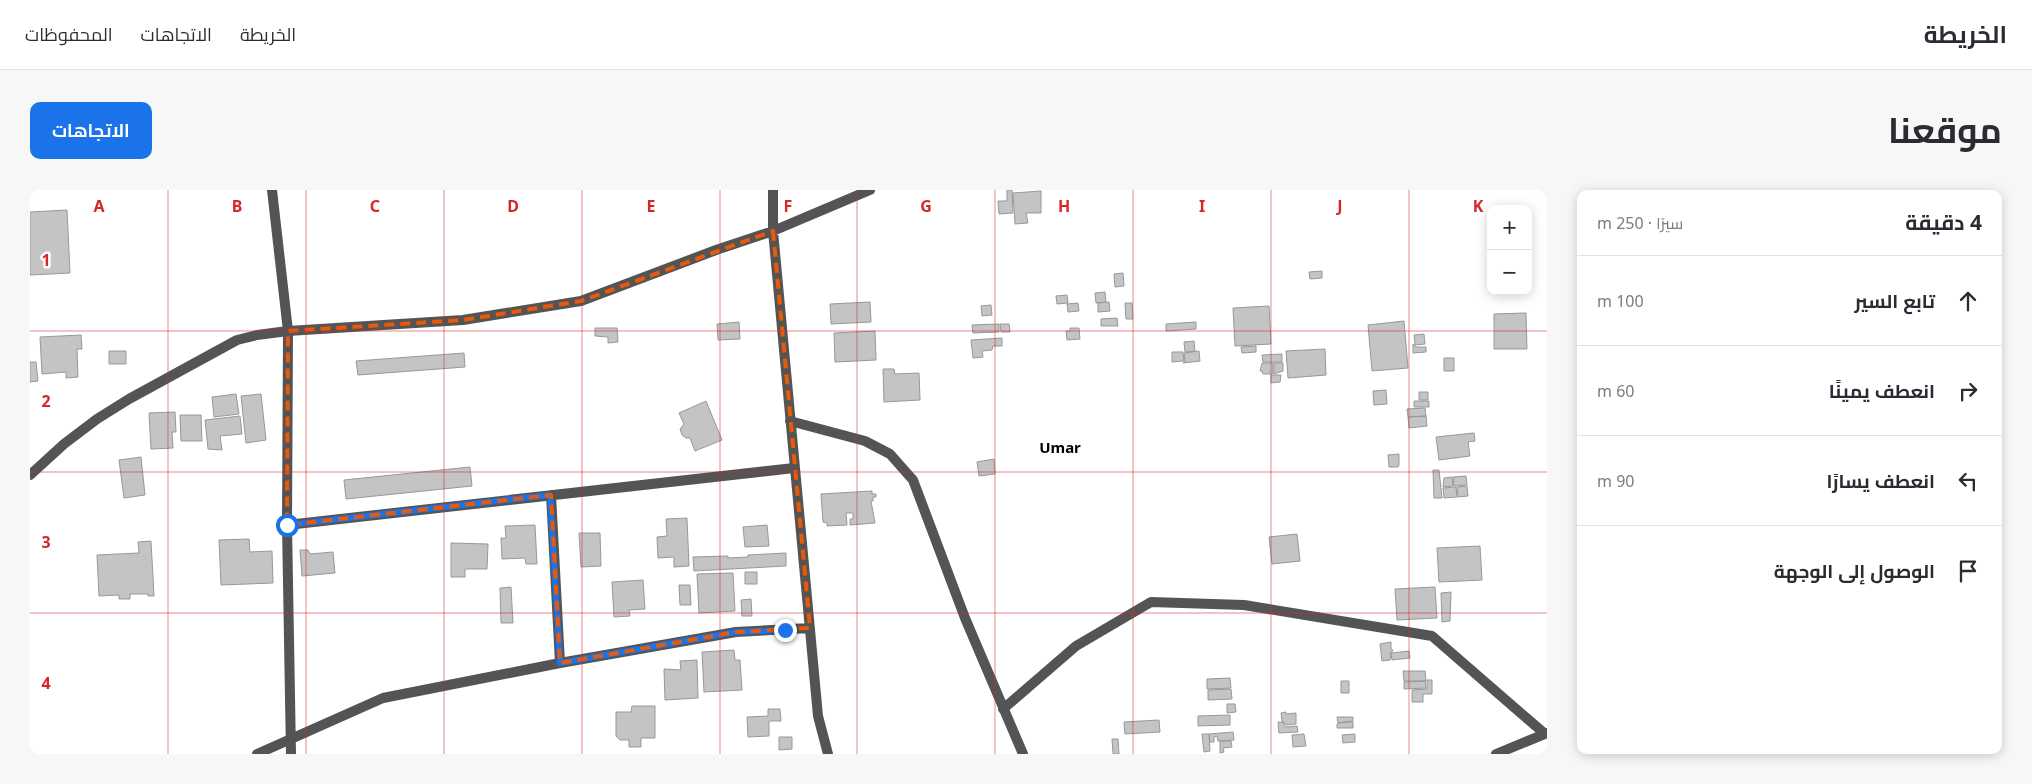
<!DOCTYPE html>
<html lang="ar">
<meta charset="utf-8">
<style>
:root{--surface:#fff;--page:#f7f7f7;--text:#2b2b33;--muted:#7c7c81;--line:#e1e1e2;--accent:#1a73e8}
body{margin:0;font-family:"Noto Sans",Cairo,sans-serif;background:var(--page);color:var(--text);direction:rtl}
.controls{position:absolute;right:15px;top:15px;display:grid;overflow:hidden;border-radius:10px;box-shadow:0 2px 12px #0003}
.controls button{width:45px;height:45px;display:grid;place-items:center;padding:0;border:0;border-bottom:1px solid var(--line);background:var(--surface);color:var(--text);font:25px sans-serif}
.stop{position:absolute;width:15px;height:15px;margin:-11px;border:4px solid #1a73e8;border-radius:50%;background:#fff}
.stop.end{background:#1a73e8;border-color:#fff;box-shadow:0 1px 5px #0008}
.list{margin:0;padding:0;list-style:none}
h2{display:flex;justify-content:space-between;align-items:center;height:65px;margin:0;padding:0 20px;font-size:21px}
h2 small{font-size:16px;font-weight:400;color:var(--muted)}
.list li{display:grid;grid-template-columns:32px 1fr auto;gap:15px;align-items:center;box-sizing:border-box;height:90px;padding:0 20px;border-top:1px solid var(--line)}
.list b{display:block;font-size:19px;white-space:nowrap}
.list em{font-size:16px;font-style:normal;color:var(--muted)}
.icon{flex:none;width:28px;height:28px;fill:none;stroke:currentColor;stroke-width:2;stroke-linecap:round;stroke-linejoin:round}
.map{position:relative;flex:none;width:1517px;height:564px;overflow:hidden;direction:ltr;border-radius:10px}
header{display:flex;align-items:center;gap:30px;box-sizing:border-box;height:70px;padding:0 25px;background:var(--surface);border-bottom:1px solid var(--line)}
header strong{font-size:24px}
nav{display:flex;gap:28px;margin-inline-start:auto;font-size:18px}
.intro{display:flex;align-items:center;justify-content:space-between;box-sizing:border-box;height:120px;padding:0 30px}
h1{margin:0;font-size:35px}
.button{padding:12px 22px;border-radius:10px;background:var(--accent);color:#fff;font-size:18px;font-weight:700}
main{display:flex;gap:30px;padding:0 30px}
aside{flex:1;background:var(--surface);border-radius:10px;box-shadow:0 2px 12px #0003}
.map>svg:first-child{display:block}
.building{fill:#c4c4c4;stroke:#989898}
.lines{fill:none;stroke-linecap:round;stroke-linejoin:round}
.minor{stroke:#545454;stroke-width:10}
.route{stroke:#1a73e8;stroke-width:6}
.marked{fill:none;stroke:#e8590c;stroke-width:4;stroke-dasharray:10 6;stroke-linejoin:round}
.grid{fill:none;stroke:#d62828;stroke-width:1;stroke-opacity:0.55}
.labels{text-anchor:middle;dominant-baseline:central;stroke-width:5;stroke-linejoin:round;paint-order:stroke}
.quarter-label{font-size:15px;font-weight:bold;fill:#000;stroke:#fff}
.grid-label{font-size:16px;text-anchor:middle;font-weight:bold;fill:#d62828;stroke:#fff;stroke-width:5;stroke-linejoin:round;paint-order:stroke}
</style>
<header>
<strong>الخريطة</strong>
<nav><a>الخريطة</a><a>الاتجاهات</a><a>المحفوظات</a></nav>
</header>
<div class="intro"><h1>موقعنا</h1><a class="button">الاتجاهات</a></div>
<main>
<aside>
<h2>4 دقيقة<small>سيرًا · 250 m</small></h2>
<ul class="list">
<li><svg class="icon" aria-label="ahead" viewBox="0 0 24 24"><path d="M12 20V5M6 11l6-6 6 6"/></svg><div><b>تابع السير</b></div><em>100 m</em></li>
<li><svg class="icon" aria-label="right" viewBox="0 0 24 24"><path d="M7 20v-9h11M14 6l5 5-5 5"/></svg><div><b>انعطف يمينًا</b></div><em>60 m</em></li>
<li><svg class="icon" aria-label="left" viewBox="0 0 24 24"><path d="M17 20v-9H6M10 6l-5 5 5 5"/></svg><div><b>انعطف يسارًا</b></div><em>90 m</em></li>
<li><svg class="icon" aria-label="arrive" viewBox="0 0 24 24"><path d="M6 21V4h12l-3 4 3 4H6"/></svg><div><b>الوصول إلى الوجهة</b></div></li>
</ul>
</aside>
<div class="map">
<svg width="1517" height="564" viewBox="0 0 1517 564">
<rect width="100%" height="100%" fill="#fff"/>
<path class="building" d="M 977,0 L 982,0 L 983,23 L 969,24 L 968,11 L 977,11 Z
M 1011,1 L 1011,23 L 996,23 L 998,33 L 985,34 L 983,3 Z
M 37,20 L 40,83 L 0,85 L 0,22 Z
M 1292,81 L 1292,88 L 1280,89 L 1279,82 Z
M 1093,83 L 1094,96 L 1085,97 L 1084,84 Z
M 1075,102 L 1076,112 L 1066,113 L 1065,103 Z
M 1037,105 L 1038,113 L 1027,114 L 1026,106 Z
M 840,112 L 841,132 L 801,134 L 800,114 Z
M 1079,112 L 1080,121 L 1068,122 L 1068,113 Z
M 1048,113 L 1049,121 L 1038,122 L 1037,114 Z
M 1095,113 L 1102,113 L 1103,129 L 1096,129 Z
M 961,115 L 962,125 L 952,126 L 951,116 Z
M 1239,116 L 1241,154 L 1205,156 L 1203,118 Z
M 1496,123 L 1497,159 L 1464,159 L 1464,124 Z
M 1087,128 L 1088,136 L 1071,136 L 1071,129 Z
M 1374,131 L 1378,178 L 1342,181 L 1338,135 Z
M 709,132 L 710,149 L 688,150 L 687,134 Z
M 1166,132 L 1166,139 L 1136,141 L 1136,134 Z
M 969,134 L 969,142 L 943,143 L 942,135 Z
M 970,134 L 979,134 L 980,142 L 971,142 Z
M 565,138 L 587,138 L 588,152 L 578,153 L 578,147 L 565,146 Z
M 1040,138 L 1049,138 L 1050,149 L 1037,150 L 1036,141 L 1040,141 Z
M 845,141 L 846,170 L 805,172 L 804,143 Z
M 1394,144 L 1395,154 L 1385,155 L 1384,145 Z
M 51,145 L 52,159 L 47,159 L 48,187 L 36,188 L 36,182 L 12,184 L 10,147 Z
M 972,148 L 972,156 L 963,156 L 962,160 L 952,161 L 953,167 L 943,168 L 941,150 Z
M 1164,151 L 1165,161 L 1155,162 L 1154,152 Z
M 1383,154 L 1386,157 L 1396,157 L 1396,162 L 1383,163 Z
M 1226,156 L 1226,162 L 1212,163 L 1211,157 Z
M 1295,159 L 1296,185 L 1258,188 L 1256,161 Z
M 79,161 L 96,161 L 96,174 L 79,174 Z
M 1169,161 L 1170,171 L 1153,173 L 1155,172 L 1154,163 Z
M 1142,162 L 1153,162 L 1154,171 L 1142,172 Z
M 434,163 L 435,177 L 328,185 L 326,171 Z
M 1252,164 L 1252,172 L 1233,172 L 1232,165 Z
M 1414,168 L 1424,168 L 1424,181 L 1414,181 Z
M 0,172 L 6,172 L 8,191 L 0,192 Z
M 1232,173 L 1243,173 L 1243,184 L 1233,184 L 1232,181 L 1230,181 Z
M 1244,173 L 1253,173 L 1253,181 L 1244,184 Z
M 853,179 L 864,179 L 865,184 L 889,183 L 890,210 L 854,212 Z
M 1241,185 L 1251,185 L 1250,192 L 1241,193 Z
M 1356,200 L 1357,214 L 1344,215 L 1343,201 Z
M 1389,202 L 1398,202 L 1398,210 L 1389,210 Z
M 206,204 L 209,224 L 184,227 L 182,207 Z
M 231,204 L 236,250 L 216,253 L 211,206 Z
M 676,211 L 692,250 L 665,261 L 660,248 L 656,248 L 652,245 L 650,239 L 654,234 L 649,223 Z
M 1384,211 L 1399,211 L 1399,217 L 1384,217 Z
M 1395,218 L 1396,226 L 1378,227 L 1377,219 Z
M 145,222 L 146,242 L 142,242 L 143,258 L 121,259 L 119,223 Z
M 150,225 L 171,225 L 172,251 L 151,251 Z
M 210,226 L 212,244 L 190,246 L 192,260 L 178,259 L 175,230 Z
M 1396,226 L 1397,236 L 1379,238 L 1378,227 Z
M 1444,243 L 1445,251 L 1438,252 L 1440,266 L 1409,270 L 1406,247 Z
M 1369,264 L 1369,275 L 1368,277 L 1359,277 L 1358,265 Z
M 111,267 L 115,305 L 94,308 L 89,270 Z
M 964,269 L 965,284 L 949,286 L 947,272 Z
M 440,277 L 442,296 L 316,309 L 314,290 Z
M 1403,280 L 1409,280 L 1412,308 L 1404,308 Z
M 1436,286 L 1437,295 L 1424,296 L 1423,287 Z
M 1422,287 L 1423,296 L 1413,297 L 1414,288 Z
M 1437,296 L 1438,306 L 1428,307 L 1427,297 Z
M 1426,297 L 1427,307 L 1414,308 L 1413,298 Z
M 842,301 L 842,304 L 846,304 L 846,307 L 843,307 L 843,311 L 841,311 L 845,333 L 820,335 L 820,329 L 823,329 L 823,323 L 816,323 L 817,335 L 797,336 L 797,333 L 793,332 L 791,304 Z
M 657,328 L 659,376 L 644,377 L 644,367 L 628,368 L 627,347 L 637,346 L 636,329 Z
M 505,335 L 507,374 L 496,374 L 495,368 L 472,369 L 471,348 L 476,348 L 475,336 Z
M 737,335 L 739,356 L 715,357 L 713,337 Z
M 549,343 L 570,343 L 571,376 L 551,377 Z
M 1267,344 L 1270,371 L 1242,374 L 1239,347 Z
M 219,349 L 220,362 L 242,361 L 243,393 L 191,395 L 189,350 Z
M 121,351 L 124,406 L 118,406 L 118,404 L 100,404 L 100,409 L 89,409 L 89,405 L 69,406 L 67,365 L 109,363 L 108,352 Z
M 421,353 L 458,354 L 457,379 L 435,379 L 435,387 L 421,387 Z
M 1450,356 L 1452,390 L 1409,392 L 1407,358 Z
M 270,360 L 278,360 L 280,364 L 303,362 L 305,383 L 272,386 Z
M 756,363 L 756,376 L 664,381 L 663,367 L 698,366 L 698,368 L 718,367 L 718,365 Z
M 715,382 L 727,382 L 727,394 L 715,394 Z
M 703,383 L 705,421 L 669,423 L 667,384 Z
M 613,390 L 615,419 L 599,420 L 600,426 L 584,427 L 582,392 Z
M 649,395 L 660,395 L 661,415 L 650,415 Z
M 481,397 L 483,433 L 471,433 L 470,398 Z
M 1405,397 L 1407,428 L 1367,430 L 1365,399 Z
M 1421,402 L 1420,431 L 1412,432 L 1411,403 Z
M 721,409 L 722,426 L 712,426 L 711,410 Z
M 1361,452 L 1361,459 L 1363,460 L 1362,462 L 1361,462 L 1360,470 L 1352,471 L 1350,454 Z
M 704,460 L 705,470 L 710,470 L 712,500 L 674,502 L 672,462 Z
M 1379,461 L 1380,468 L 1362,470 L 1361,463 Z
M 667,470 L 668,508 L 635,510 L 634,479 L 651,480 L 650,471 Z
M 1373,481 L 1395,481 L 1396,491 L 1374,491 Z
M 1200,488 L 1201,498 L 1177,499 L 1177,489 Z
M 1397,490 L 1402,490 L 1402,504 L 1393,504 L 1393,512 L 1382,512 L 1382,500 L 1397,499 Z
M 1311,491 L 1319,491 L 1319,503 L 1311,503 Z
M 1395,491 L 1396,498 L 1374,499 L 1374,492 Z
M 1201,499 L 1202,509 L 1178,510 L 1178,500 Z
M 1197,514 L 1205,514 L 1206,522 L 1197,523 Z
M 602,516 L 625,516 L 625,548 L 611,548 L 611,557 L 599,557 L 599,550 L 590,550 L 586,546 L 586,522 L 601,522 Z
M 738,519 L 750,519 L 751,531 L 739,531 L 739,546 L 718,547 L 717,527 L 738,526 Z
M 1256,522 L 1256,524 L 1266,523 L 1266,534 L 1256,535 L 1252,531 L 1251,523 Z
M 1200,525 L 1200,535 L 1168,536 L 1168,526 Z
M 1307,527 L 1323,527 L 1323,531 L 1308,533 Z
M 1129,530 L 1130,542 L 1095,544 L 1094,532 Z
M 1248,532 L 1253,532 L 1255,537 L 1267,536 L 1268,542 L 1249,543 Z
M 1313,532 L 1323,532 L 1323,538 L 1307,538 L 1307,534 Z
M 1203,542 L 1204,550 L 1188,551 L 1187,546 L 1184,547 L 1184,552 L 1180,552 L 1179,544 Z
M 1172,544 L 1179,544 L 1180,561 L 1174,562 Z
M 1274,544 L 1276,556 L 1263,557 L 1262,545 Z
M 1325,544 L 1325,552 L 1313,553 L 1312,545 Z
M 749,547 L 762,547 L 762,559 L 749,560 Z
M 1082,549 L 1088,549 L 1089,564 L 1083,564 Z
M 1190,551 L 1201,551 L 1202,557 L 1193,558 L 1194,562 L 1190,563 Z"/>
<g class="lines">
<path class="minor" d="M 242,0 L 258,141 L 257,335 L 261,564
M 743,0 L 743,41 L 788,526 L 798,564
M 760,231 L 835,251 L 860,264 L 883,290 L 935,428 L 993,564
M 0,285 L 34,254 L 67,229 L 99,209 L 207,150 L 227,145 L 258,141 L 433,130 L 551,111 L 686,60 L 743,41 L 840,0
M 521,305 L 530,473
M 257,335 L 764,278
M 973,519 L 1046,456 L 1121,412 L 1214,415 L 1402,446 L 1515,544
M 227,564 L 353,508 L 530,473 L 706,442 L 780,438
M 1466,564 L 1517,543"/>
</g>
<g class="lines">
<path class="route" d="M 257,335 L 520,305 L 530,473 L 706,442 L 755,440"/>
</g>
<path class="marked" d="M 743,41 L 780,438 L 706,442 L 530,473 L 521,305 L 257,335 L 258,141 L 433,130 L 551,111 Z"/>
<path class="grid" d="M 138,0 L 138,564M 276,0 L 276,564M 414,0 L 414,564M 552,0 L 552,564M 690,0 L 690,564M 827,0 L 827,564M 965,0 L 965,564M 1103,0 L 1103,564M 1241,0 L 1241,564M 1379,0 L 1379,564M 0,141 L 1517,141M 0,282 L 1517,282M 0,423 L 1517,423"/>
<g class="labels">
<g class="quarter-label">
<text x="1030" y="257">Umar</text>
</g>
</g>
<g class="grid-label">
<text x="69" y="22">A</text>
<text x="207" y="22">B</text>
<text x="345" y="22">C</text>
<text x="483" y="22">D</text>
<text x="621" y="22">E</text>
<text x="758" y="22">F</text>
<text x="896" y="22">G</text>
<text x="1034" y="22">H</text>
<text x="1172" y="22">I</text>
<text x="1310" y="22">J</text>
<text x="1448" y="22">K</text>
<text x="16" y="76">1</text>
<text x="16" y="217">2</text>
<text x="16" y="358">3</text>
<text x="16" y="499">4</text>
</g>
</svg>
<div class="controls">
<button>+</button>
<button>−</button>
</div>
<div class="stop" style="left:257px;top:335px"></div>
<div class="stop end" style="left:755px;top:440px"></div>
</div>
</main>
